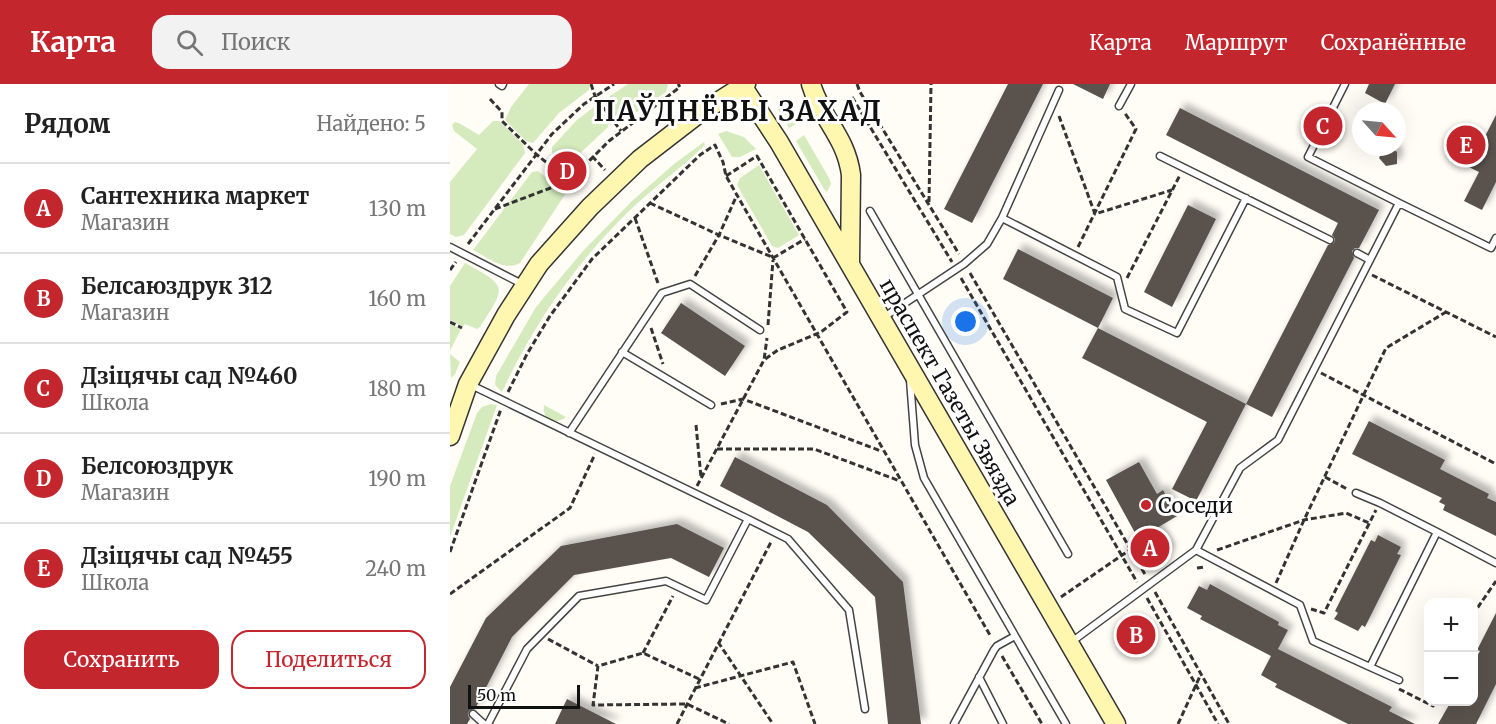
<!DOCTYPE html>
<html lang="ru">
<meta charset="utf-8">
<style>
:root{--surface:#fff;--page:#f2f2f2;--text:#222;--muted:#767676;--line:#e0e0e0;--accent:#c4262e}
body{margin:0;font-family:Merriweather,serif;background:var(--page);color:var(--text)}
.controls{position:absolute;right:18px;bottom:18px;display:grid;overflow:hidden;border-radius:12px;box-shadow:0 6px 24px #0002}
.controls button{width:54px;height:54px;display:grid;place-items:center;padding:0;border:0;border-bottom:2px solid var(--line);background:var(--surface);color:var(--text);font:30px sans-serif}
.compass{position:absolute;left:902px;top:18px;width:54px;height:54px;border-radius:50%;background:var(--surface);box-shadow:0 6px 24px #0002;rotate:117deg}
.scale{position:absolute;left:18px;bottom:15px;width:112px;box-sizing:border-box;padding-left:6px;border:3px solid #111;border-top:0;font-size:16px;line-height:21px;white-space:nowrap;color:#111;-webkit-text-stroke:4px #fff;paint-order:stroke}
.you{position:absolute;left:516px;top:238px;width:21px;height:21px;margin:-15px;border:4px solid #fff;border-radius:50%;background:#1a73e8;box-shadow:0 0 0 9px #1a73e833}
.badge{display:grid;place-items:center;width:39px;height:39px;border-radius:50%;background:var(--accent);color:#fff;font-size:20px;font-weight:700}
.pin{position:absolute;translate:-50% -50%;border:3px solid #fff;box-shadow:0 2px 6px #0006}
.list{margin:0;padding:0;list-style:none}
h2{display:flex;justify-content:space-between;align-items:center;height:78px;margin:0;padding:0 24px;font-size:26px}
h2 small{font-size:20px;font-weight:400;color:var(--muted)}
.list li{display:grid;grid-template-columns:39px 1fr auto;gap:18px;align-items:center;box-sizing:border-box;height:90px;padding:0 24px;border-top:2px solid var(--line)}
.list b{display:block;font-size:22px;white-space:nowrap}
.list p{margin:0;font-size:20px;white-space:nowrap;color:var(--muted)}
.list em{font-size:20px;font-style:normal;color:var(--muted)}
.actions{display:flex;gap:12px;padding:18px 24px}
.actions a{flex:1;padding:14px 0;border:2px solid var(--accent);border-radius:18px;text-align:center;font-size:21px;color:var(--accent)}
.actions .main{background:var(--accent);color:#fff}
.icon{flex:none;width:33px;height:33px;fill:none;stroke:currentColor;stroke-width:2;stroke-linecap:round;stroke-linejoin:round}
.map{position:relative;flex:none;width:1046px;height:640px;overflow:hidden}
header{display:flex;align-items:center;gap:36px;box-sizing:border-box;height:84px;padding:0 30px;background:var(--accent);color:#fff}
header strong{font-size:28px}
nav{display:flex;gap:33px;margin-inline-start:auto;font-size:21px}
.search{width:420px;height:54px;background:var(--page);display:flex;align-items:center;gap:15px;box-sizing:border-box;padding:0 21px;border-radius:18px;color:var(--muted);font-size:22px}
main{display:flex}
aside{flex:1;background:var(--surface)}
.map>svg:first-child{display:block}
.green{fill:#d5ebbd}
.building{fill:#5a524d;filter:url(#shadow)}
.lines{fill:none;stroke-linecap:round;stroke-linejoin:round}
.lane-casing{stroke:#444;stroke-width:9}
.secondary-casing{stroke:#333;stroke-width:21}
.path{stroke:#333;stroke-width:3;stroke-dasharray:6 3;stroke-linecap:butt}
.lane{stroke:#fff;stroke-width:6}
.secondary{stroke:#fff6b0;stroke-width:18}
.poi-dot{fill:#c4262e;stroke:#fff;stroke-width:2}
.labels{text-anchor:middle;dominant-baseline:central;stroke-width:6;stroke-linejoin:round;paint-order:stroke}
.street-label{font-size:21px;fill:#111;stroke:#fff}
.poi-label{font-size:21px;fill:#111;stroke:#fff;text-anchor:start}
.district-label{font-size:27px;font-weight:bold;letter-spacing:1.5px;fill:#111;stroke:#fff}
</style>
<header>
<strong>Карта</strong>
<div class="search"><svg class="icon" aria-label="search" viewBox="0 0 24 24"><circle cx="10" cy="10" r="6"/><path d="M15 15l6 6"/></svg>Поиск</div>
<nav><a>Карта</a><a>Маршрут</a><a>Сохранённые</a></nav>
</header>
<main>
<aside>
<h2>Рядом<small>Найдено: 5</small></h2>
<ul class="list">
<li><span class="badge">A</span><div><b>Сантехника маркет</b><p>Магазин</p></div><em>130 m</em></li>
<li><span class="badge">B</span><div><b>Белсаюздрук 312</b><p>Магазин</p></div><em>160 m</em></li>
<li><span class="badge">C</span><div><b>Дзіцячы сад №460</b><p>Школа</p></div><em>180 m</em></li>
<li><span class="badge">D</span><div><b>Белсоюздрук</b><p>Магазин</p></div><em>190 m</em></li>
<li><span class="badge">E</span><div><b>Дзіцячы сад №455</b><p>Школа</p></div><em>240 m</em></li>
</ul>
<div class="actions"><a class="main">Сохранить</a><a>Поделиться</a></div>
</aside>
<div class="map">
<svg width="1046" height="640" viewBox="0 0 1046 640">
<defs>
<filter id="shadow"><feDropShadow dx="5.5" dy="-5.5" stdDeviation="3" flood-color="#0004"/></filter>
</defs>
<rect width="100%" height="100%" fill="#fffdf5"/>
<path class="green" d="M 79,0 L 139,0 L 140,2 L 139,6 L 109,29 L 83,59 L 76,57 L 55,36 L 61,23 Z
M 178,0 L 217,0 L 218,1 L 216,8 L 177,35 L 164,32 L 155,20 L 157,14 Z
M 332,20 L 337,21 L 348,39 L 339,44 L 328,25 Z
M 144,23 L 150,24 L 159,37 L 158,43 L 126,73 L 108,74 L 102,69 L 102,63 L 127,36 Z
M 43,37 L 49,37 L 73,60 L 75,69 L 14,151 L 6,153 L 0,150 L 0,98 L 27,65 L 4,47 L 2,41 L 5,38 L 9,39 L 29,51 Z
M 276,47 L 294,53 L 306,65 L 290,73 L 282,73 L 268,50 Z
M 354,51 L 379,94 L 381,100 L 377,108 L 374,105 L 346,57 Z
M 254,58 L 255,61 C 230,85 203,104 178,128 C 124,181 84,240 52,308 L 45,301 L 46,292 L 86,223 L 133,167 L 182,117 L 224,80 Z
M 309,81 L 349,151 L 328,164 L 322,162 L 287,101 L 290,94 Z
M 88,87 L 116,109 L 70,179 C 54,188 37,173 23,166 L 82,88 Z
M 15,179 C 60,203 55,203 30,243 L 27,245 L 15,240 L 13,243 L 0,236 L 0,202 Z
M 0,240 L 11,245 L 0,267 Z
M 0,270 L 10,278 L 5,290 L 1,294 Z
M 41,320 L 47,321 L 0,453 L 0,402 L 27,329 L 32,323 Z
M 94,321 L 116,333 C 104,342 92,336 94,321 Z"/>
<path class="building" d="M 558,0 L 593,0 L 522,139 L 494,125 Z
M 623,0 L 660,0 L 653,15 Z
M 919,0 L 945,0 L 935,20 L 915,9 Z
M 730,24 L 929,126 L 909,164 L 905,164 L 902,167 L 904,174 L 822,333 L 796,320 L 878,161 L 884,159 L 885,155 L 882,151 L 888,139 L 716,51 Z
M 1046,31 L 1046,98 L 1032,126 L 1014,117 L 1029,88 L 996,72 L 1006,52 L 1029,64 Z
M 934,64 L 941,64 L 947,68 L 947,80 L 936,82 L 929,74 Z
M 738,121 L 766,135 L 722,223 L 694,208 Z
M 568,165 L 663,214 L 648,244 L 553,195 Z
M 231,219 L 295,262 L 275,292 L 211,249 Z
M 648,244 L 796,320 L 746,417 L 722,405 L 757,338 L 632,274 Z
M 919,337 L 995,376 L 990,385 L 1039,410 L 1037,414 L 1046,418 L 1046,452 L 993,426 L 995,421 L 989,418 L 992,414 L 902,370 Z
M 285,373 L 377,421 L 453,498 L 471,640 L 438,640 L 425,513 L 358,448 L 270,402 Z
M 689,378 L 707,410 L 713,406 L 727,432 L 707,444 L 720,468 L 701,478 L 656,396 Z
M 227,440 L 274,464 L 259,493 L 221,474 L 124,491 L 62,553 L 25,625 L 19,627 L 18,631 L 20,635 L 17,640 L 0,640 L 0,603 L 36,534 L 111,462 Z
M 928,451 L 951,463 L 947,470 L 951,471 L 915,543 L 912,541 L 908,547 L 884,535 L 888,529 L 885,527 L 921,456 L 925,458 Z
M 760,500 L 829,538 L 828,541 L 838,546 L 828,565 L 942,623 L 939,627 L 965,640 L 898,640 L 825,603 L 827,600 L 811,591 L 821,572 L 750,535 L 752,532 L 737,524 L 749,502 L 757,506 Z
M 1046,529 L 1046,600 L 1026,640 L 988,640 L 999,621 L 1001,622 L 1004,618 L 1023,618 L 1023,579 L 1030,567 L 1027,566 Z
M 117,615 L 166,640 L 105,640 Z"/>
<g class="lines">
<g class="lane-casing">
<path id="lane" d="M 49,0 L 52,2 L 53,0
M 669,22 L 681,0
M 710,72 L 880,156
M 949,119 L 1041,164 L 1046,154
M 420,127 L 618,470
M 552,134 L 667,193 L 675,225 L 727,249 L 796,114
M 0,163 L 74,201
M 907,169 L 920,176
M 434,233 L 514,180 L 537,160 L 552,134 L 609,6
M 172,268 L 261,321
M 460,296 L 465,361 L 474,394 L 616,640
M 21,301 L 298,435
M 119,349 L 212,209 L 240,200 L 310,246
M 906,409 L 930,419 L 987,448
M 746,466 L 850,521 L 863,557 L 920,583 L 987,448 L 1046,479
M 620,559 L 746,466 L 790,384 L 828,356 L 949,119 L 858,73 L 895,0
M 920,583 L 949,596
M 529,593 L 553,640
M 23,630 L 34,640
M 38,640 L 77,565 L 129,512 L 216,497 L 256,516 L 298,435 L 338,455 L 399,526 L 415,625
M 504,640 L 544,566 L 547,562 L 565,552"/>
</g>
<g class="secondary-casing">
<path id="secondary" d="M 291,0 L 329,58 L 666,640
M 361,0 C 371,35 396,52 401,91 L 400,179
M 0,352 L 18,300 L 56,231 L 89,180 L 140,123 L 190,75 L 247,31 L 296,0"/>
</g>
<path class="path" d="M 141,0 L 145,12 L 171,47
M 407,0 L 410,8 L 509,170
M 402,13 L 502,178
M 40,15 L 52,28 L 52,37 L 86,70 L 119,97
M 609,32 L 645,130 L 722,106
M 142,72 L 155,86
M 276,92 L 307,72 L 397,228 L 371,248 L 328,266 L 314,276 L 317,254
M 479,118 L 481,0
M 200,119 L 269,151 L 322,173
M 45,125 L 119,97 L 159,57 L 230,3 L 228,0
M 185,134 L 209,202
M 18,160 L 102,50 L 134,20 L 164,0
M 628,163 L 686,45 L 674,28
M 323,174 L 355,155
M 0,186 L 6,178
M 520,189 L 696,492
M 922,191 L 1046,253
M 245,192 L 269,151 L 287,111
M 511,194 L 687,498
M 677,194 L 730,91
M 0,238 L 12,244
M 318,241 L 323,176
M 201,244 L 213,280
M 871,289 L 1046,380
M 58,308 L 77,270 L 100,232 L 142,175 L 250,71 L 265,61 L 273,78 L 276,92 L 541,553
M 271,320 L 293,315 L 431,367
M 246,341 L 251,393
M 267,365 L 364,365 L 450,397
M 875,393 L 897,405
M 247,402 L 314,276
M 767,466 L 854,436 L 896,429 L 919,439
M 0,468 L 51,325
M 747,484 L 755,483
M 826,499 L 854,436 L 936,264 L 996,228
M 705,508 L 779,640
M 0,510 L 120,424 L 145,370
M 611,513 L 681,465
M 697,514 L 768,640
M 861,525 L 874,529 L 926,426
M 1024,541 L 1026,526 L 1046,497
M 98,555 L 148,582
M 268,558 L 323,640
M 193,569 L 223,512
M 552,572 L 592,640
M 249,595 L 193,569 L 148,582 L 143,621 L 237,620 L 279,640
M 245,604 L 343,578 L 365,640
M 949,605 L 983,622 L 985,618
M 227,640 L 321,458
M 728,640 L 751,590"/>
<use href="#lane" class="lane"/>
<use href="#secondary" class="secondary"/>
</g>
<circle class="poi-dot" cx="696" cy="421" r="6"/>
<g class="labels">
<g class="street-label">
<text transform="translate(500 308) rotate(60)">праспект Газеты Звязда</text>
</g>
<g class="poi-label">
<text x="708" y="421">Соседи</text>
</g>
<g class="district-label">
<text x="288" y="27">ПАЎДНЁВЫ ЗАХАД</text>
</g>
</g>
</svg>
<div class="controls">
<button>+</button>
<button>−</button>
</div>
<svg class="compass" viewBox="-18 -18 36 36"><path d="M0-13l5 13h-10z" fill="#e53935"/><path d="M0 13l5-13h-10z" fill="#767676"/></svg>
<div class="scale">50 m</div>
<div class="you"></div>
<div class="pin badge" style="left:700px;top:464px">A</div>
<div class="pin badge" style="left:686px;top:551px">B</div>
<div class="pin badge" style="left:873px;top:42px">C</div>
<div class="pin badge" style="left:117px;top:87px">D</div>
<div class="pin badge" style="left:1016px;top:61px">E</div>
</div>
</main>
